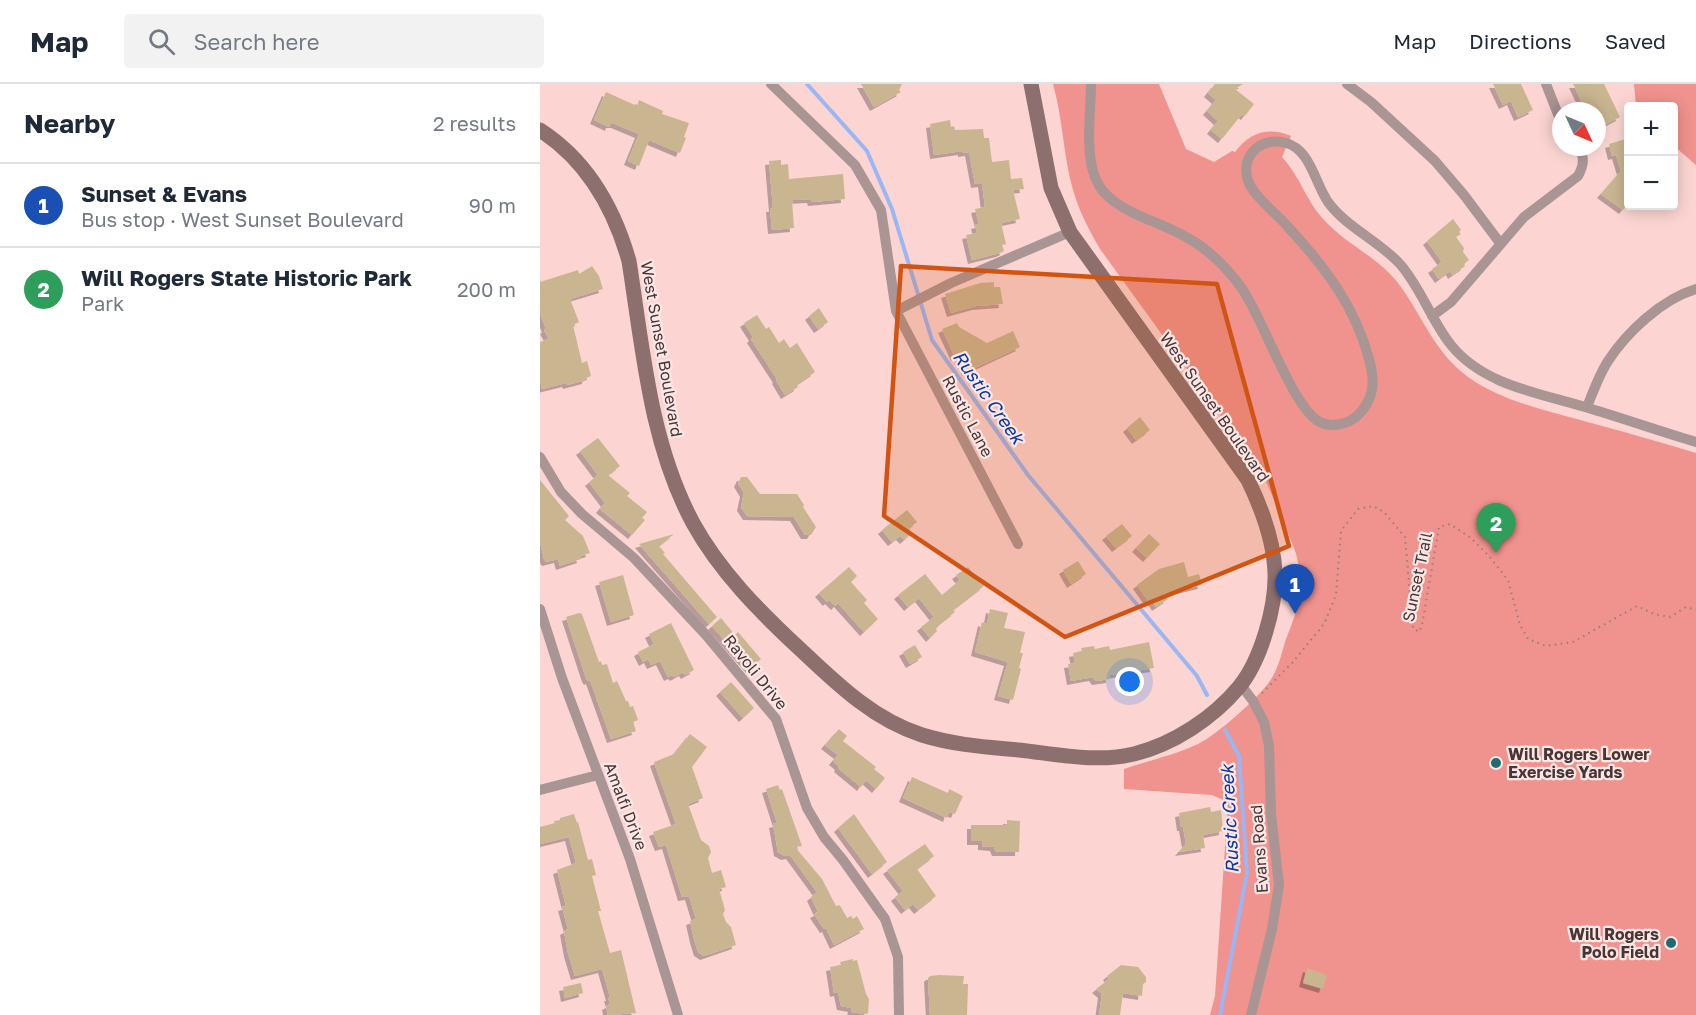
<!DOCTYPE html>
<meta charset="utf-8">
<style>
:root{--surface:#fff;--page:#f2f2f3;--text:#1f2937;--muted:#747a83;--line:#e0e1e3;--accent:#db2777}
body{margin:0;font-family:"Golos Text",sans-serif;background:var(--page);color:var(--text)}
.controls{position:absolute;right:18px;top:18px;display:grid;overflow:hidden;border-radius:6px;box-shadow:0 3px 15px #0003}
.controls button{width:54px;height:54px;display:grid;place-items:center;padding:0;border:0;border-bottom:2px solid var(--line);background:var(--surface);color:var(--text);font:30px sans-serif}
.compass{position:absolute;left:1012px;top:18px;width:54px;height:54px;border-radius:50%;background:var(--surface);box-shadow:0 3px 15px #0003;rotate:134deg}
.you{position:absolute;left:590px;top:598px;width:21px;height:21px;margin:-15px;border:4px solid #fff;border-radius:50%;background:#1a73e8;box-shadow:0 0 0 9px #1a73e833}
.badge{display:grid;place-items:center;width:39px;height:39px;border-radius:50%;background:var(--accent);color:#fff;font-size:20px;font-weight:700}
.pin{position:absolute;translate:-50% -50px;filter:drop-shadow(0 2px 3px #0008)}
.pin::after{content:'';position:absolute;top:32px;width:21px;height:18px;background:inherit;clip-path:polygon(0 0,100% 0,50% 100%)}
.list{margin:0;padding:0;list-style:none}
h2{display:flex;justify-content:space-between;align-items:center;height:78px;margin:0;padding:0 24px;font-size:26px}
h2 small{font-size:20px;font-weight:400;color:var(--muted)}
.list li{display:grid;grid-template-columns:39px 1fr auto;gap:18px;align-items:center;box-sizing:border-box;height:84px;padding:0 24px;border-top:2px solid var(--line)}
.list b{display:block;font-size:22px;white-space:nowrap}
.list p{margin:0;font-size:20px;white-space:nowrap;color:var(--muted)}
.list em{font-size:20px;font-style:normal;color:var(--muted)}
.icon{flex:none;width:33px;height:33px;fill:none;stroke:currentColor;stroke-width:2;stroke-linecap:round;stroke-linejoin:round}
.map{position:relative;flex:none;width:1156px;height:931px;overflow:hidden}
header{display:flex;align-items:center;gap:36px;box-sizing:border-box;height:84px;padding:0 30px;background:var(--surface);border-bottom:2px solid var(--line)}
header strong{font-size:28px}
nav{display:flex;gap:33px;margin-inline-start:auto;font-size:21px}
.search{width:420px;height:54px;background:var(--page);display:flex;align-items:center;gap:15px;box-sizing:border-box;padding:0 21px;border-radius:6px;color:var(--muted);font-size:22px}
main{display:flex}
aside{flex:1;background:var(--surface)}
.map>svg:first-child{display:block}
.green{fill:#f0928d}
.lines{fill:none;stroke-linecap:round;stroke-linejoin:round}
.stream{stroke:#98b7f4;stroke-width:4}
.building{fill:#c9b691;filter:url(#shadow)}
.path{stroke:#997d7b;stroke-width:2;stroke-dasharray:1.5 4.5;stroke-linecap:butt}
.street{stroke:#a99593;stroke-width:10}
.secondary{stroke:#8d706e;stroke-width:15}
.marked{fill:#d05412;fill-opacity:0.2;stroke:#d05412;stroke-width:4.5;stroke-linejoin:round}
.poi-dot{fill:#206b72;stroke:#fbe8e6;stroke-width:2}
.labels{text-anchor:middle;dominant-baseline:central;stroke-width:4.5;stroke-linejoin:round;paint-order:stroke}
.street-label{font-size:16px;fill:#483534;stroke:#fbe8e6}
.poi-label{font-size:16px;font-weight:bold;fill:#483534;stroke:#fbe8e6;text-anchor:start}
.water-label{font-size:18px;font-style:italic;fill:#0837a8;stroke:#fbe8e6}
</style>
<header>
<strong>Map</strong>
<div class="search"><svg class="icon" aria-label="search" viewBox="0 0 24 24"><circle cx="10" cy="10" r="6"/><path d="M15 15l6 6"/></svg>Search here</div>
<nav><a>Map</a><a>Directions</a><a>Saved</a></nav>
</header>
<main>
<aside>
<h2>Nearby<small>2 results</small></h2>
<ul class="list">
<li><span class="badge" style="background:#1a4fb4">1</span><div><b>Sunset &amp; Evans</b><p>Bus stop · West Sunset Boulevard</p></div><em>90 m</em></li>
<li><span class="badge" style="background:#2e9e5b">2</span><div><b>Will Rogers State Historic Park</b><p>Park</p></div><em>200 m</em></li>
</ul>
</aside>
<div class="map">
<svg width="1156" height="931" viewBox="0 0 1156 931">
<defs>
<filter id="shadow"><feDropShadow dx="-4" dy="4" stdDeviation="0" flood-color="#0004"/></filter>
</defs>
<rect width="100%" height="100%" fill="#fcd5d2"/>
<path class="green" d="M 513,0 L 619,0 L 646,65 L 674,78 L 692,67 L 695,68 C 709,49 728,42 751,52 L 742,73 C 760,92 767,119 785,137 C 807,161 838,173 858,199 C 883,232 893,267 928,293 C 964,319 1014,328 1055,340 C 1089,349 1123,359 1156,369 L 1156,931 L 670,931 L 675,912 L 688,718 L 672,711 L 584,705 L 584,685 C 607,677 638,670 658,660 C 678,650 717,615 730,597 C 738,585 741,572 745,558 C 755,531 764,514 759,483 C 757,468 750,455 744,440 C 736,422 730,404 720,386 L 560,165 C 549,146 539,127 533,106 C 523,71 523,35 513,0 Z
M 1094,0 L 1156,0 L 1156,81 L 1134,62 L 1134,22 L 1096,22 Z"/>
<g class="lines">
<path class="stream" d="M 267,0 L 327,67 L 352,125 L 392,256 L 488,391 L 657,592 L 667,611
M 680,931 L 707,789 L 699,672 L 685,646"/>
</g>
<path class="building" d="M 321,0 L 362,0 L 359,6 L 361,8 L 334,23 Z
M 675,0 L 703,0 L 695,5 L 714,20 L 705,32 L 702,30 L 682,55 L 671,46 L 678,37 L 667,27 L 676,16 L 668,9 Z
M 953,0 L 981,0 L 993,26 L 978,33 L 971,17 L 963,21 Z
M 1033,0 L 1064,0 L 1080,33 L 1057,45 L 1057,27 L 1046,27 Z
M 66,8 L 97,22 L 99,16 L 123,27 L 122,30 L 149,39 L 144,53 L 146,54 L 140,69 L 109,56 L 99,82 L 88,77 L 99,50 L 75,40 L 70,40 L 69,43 L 54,36 Z
M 410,36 L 411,43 L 414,42 L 415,46 L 443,45 L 444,54 L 449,54 L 452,78 L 469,76 L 471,95 L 482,94 L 484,105 L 473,106 L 480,135 L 461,139 L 466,160 L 462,161 L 464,167 L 460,169 L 432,176 L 426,151 L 437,149 L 435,141 L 439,140 L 435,125 L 445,123 L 442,99 L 435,100 L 429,68 L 422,69 L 422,67 L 394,71 L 390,40 Z
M 1089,54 L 1089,103 L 1084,109 L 1089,112 L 1089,119 L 1083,126 L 1061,110 L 1081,87 L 1076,71 L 1072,72 L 1069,60 Z
M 241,76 L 241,81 L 248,80 L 249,95 L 303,90 L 305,115 L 272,118 L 271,115 L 252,116 L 254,144 L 232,146 L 230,124 L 233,124 L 229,77 Z
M 913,135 L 921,146 L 919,148 L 921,150 L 916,153 L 924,164 L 923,168 L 929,176 L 924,180 L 925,182 L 912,191 L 910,187 L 899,195 L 892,185 L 902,178 L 887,157 Z
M 52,182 L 59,192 L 63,205 L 30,215 L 39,238 L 33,241 L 42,279 L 47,277 L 51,292 L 46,294 L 46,296 L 27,301 L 26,299 L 2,305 L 0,295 L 0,258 L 9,255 L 4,246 L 6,245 L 0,229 L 0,198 L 38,186 L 39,190 Z
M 454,198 L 454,203 L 460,203 L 463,220 L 436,222 L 411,229 L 405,210 L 440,199 Z
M 279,224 L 288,238 L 278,245 L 269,232 Z
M 217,231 L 226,245 L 229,243 L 239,259 L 244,255 L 250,264 L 257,259 L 275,288 L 257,300 L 258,303 L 245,311 L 236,296 L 237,295 L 211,255 L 213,253 L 204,239 Z
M 417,239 L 419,243 L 447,259 L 473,247 L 480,263 L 426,288 L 418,271 L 415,273 L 402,245 Z
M 600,333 L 610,346 L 596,356 L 587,344 Z
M 58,354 L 80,382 L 68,391 L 90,409 L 87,412 L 107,428 L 102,434 L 105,436 L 92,451 L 60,425 L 65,419 L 49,398 L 58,391 L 40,367 Z
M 201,393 L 207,393 L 220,410 L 257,410 L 264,421 L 263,423 L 276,443 L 271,451 L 265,451 L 254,433 L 207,432 L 201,423 L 204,409 L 198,399 Z
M 0,396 L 29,432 L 25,436 L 43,452 L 50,469 L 40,472 L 41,475 L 20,482 L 18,475 L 6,478 L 4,475 L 0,457 Z
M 367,426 L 377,438 L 369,444 L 372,449 L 364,456 L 360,452 L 352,458 L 342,446 Z
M 582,440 L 592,452 L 576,464 L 566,452 Z
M 134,450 L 119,462 L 125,469 L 123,470 L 177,533 L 169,540 L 99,460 Z
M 609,450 L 620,460 L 607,474 L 596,464 Z
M 538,477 L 546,490 L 531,500 L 523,486 Z
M 644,478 L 648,493 L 659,490 L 662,501 L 624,510 L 628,515 L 616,523 L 613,518 L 609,518 L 597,501 L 619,485 Z
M 309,483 L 317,492 L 311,498 L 327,516 L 324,519 L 338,535 L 324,548 L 298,519 L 295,522 L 289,516 L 287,518 L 279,509 Z
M 428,483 L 444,502 L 413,526 L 415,528 L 401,539 L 396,545 L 397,547 L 390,554 L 381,543 L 394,533 L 379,514 L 368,523 L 358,511 L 385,490 L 402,511 L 420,496 L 416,491 Z
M 83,491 L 94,531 L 71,538 L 59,498 Z
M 450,525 L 468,529 L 464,544 L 485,548 L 480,569 L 483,569 L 479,584 L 481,585 L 473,616 L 458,612 L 468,578 L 435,568 L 442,538 L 447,540 Z
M 39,529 L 42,530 L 59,578 L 61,577 L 62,581 L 67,580 L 73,599 L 77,597 L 86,617 L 88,617 L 90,623 L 93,622 L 98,636 L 93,638 L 96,647 L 71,655 L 50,596 L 48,597 L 46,594 L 26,533 Z
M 181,534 L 195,551 L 198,548 L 221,575 L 210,585 L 172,542 Z
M 131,539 L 154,586 L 145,591 L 143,588 L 134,593 L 132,591 L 128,593 L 120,577 L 111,581 L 108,575 L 103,578 L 98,568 L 114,560 L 109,550 Z
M 609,558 L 614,584 L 570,591 L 570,595 L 556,597 L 553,593 L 531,597 L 528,580 L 535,579 L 533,569 L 542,567 L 541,564 L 554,562 L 555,565 L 569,562 L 570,566 Z
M 375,561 L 382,573 L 370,580 L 363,568 Z
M 191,598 L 214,624 L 203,634 L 180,608 Z
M 299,645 L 307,652 L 303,657 L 336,683 L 334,685 L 345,694 L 336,705 L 326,696 L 321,703 L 298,684 L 299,682 L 293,677 L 298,671 L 285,661 Z
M 150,650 L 167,663 L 152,683 L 163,714 L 148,720 L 161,756 L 169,762 L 171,768 L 168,774 L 172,789 L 181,786 L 186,803 L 179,805 L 185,826 L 183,830 L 186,838 L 191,843 L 196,861 L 164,872 L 158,868 L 154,855 L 150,837 L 156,835 L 149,812 L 142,813 L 126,761 L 119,763 L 113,748 L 136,740 L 114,678 L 134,670 Z
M 372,693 L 408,709 L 409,705 L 423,712 L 415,730 L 409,728 L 407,734 L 363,714 Z
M 238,701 L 240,706 L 242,705 L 262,762 L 255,763 L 282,795 L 296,822 L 299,821 L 301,823 L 307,834 L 311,832 L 313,835 L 317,832 L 324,845 L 294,861 L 286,844 L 284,845 L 274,830 L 278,828 L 271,813 L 277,808 L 250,771 L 245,772 L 238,768 L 233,740 L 237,739 L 226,705 Z
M 670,723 L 671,728 L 681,726 L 683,747 L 663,751 L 665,764 L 639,768 L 646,760 L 643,743 L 641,743 L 639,729 Z
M 34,730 L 37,739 L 38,738 L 48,776 L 52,775 L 56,791 L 52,792 L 61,827 L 58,827 L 70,869 L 81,866 L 96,929 L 68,931 L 66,922 L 70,920 L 68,913 L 70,913 L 62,885 L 35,892 L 28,869 L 24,847 L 28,845 L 22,823 L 26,822 L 17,786 L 36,779 L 29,753 L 0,760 L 0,743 L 15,739 L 14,737 L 20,736 L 20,734 Z
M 314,730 L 347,778 L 332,790 L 298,744 Z
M 467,736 L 480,737 L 479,768 L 456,768 L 454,763 L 442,762 L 442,757 L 431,757 L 431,741 L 467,741 Z
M 385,760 L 394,772 L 377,785 L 396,812 L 378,826 L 373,820 L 365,826 L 355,813 L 363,807 L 347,786 Z
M 313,875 L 313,877 L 317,876 L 326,910 L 329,915 L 328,929 L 326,930 L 311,928 L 312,924 L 301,922 L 298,908 L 294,909 L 290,883 L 301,881 L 300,878 Z
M 581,881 L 598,883 L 606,893 L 606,898 L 603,900 L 602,912 L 583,909 L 580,931 L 559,931 L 562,910 L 556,905 L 569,895 L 567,892 Z
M 767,884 L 787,891 L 783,905 L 763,899 Z
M 399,891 L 424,892 L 423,900 L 428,900 L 427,931 L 390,931 L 388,894 L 390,892 Z
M 41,899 L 43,909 L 25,914 L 23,903 Z"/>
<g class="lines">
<path class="path" d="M 722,609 L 752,579 L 784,540 L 796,511 L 801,447 L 818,425 L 833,422 L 844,428 L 865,453 L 873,544 L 879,548 L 882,541 L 899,443 L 910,440 L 931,454 L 949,472 L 968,496 L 980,541 L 988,555 L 1006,562 L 1033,558 L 1097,522 L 1114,530 L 1130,533 L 1146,523 L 1156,526"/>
<path class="street" d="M 231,0 L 315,81 L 341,126 L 356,227
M 551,0 C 551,30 542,83 563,107 C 582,130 621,138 646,153 C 669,165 686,183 701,203 C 722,232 753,325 780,338 C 791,344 808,340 817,332 C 835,315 835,297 829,275 C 815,222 785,183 748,143 C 737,130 720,118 711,103 C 696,77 718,51 746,59 C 770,65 775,99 788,118 C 806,143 839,157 860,180 C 881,204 891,236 911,261 C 943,301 999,309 1045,323 C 1082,334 1119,347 1156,358
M 807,0 L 831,18 L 895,77 L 924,111 L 960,159
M 1006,0 L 1021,38
M 892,232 L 911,218 L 984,133 L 1038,92 C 1044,81 1045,73 1038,63
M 1047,323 C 1053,308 1059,291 1068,277 C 1087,248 1122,215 1156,205
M 0,373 L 21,408 L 42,430 L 94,474 L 166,551 L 236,635 L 267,724 L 284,753 L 303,776 L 345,835 L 358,873 L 359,931
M 478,460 L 356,227 L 411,199 L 530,148
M 0,525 L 22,594 L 90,775 L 138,931
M 701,601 L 713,617 L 724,638 L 729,662 L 731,730 L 739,801 L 732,845 L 711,931
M 0,706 L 58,691"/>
<path class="secondary" d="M 0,46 C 48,77 74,124 89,177 C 103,266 110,359 153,439 C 180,488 220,528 261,566 C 297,600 334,636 382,651 C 414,661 447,663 479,666 C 516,670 557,679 594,670 C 634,660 673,634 699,603 C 721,576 736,523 735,489 C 734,456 722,425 708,396 L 530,148 L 511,104 L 491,0"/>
</g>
<path class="marked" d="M 361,182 L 677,200 L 749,462 L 525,553 L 344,432 Z"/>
<g class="poi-dot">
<circle cx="956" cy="679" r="6"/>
<circle cx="1131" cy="859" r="6"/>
</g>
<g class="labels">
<g class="street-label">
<text transform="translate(122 265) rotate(80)">West Sunset Boulevard</text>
<text transform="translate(675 323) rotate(55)">West Sunset Boulevard</text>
<text transform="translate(428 332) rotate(62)">Rustic Lane</text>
<text transform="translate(877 493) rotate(-78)">Sunset Trail</text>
<text transform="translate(216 588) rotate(51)">Ravoli Drive</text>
<text transform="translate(86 722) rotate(69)">Amalfi Drive</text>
<text transform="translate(719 765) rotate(-94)">Evans Road</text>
</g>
<g class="poi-label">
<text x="968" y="670">Will Rogers Lower<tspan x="968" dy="18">Exercise Yards</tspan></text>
<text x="1119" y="850" text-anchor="end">Will Rogers<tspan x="1119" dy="18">Polo Field</tspan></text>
</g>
<g class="water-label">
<text transform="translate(449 313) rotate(55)">Rustic Creek</text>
<text transform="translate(689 735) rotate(-93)">Rustic Creek</text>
</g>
</g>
</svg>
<div class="controls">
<button>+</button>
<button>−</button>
</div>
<svg class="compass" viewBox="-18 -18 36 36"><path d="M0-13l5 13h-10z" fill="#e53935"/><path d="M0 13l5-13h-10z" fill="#747a83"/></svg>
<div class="you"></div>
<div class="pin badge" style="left:755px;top:530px;background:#1a4fb4">1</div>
<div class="pin badge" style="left:956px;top:469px;background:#2e9e5b">2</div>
</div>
</main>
